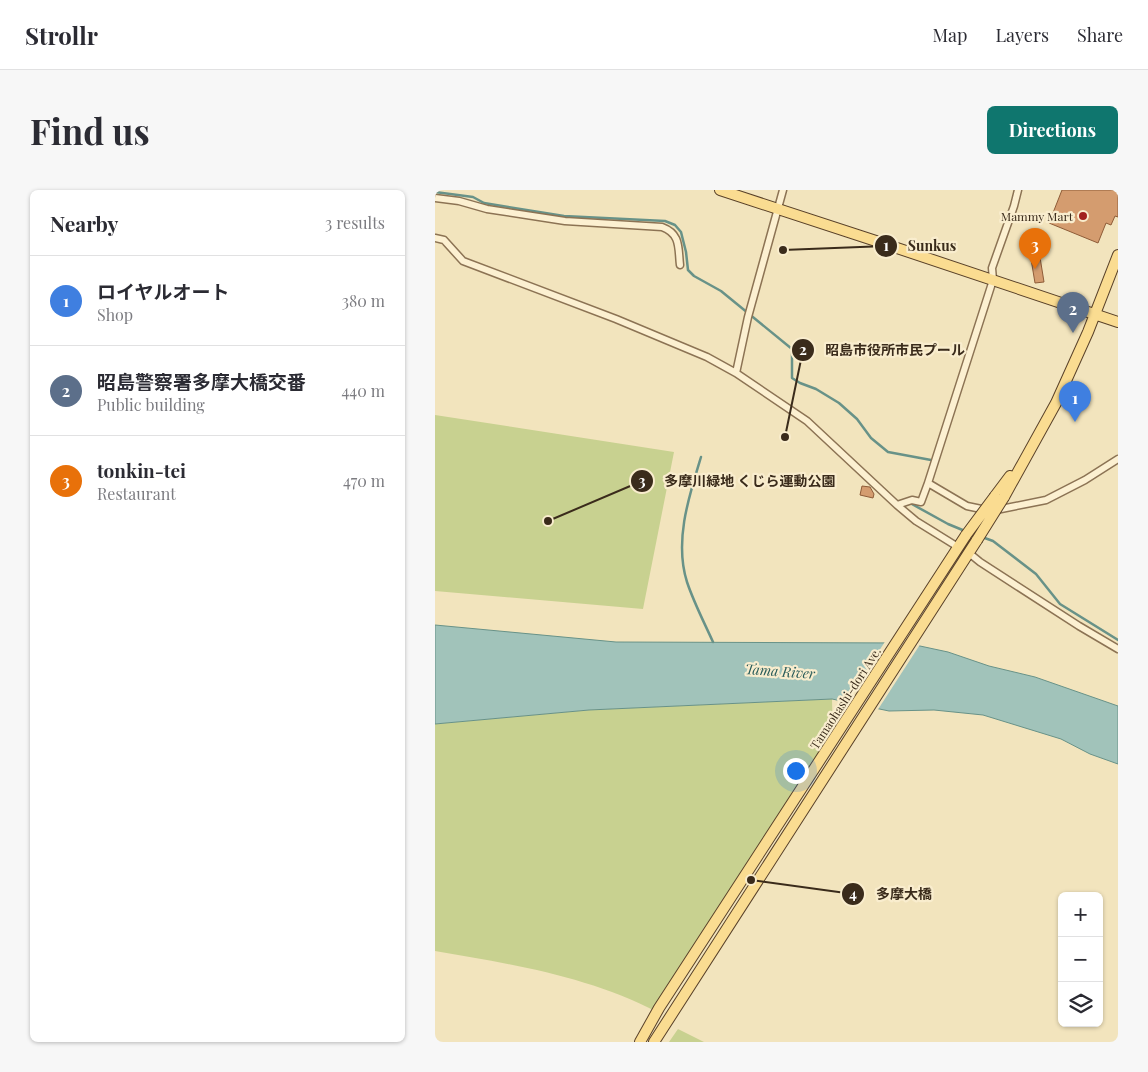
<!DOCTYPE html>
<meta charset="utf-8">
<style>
:root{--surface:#fff;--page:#f7f7f7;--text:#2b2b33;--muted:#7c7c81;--line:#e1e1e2;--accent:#0f766e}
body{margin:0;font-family:"Playfair Display","Noto Sans JP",serif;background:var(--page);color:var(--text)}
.controls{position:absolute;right:15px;bottom:15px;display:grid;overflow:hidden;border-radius:8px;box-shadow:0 1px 4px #0004}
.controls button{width:45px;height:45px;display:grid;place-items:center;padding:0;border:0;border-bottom:1px solid var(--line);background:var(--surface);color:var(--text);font:25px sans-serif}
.you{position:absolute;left:360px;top:580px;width:18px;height:18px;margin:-12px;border:4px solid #fff;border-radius:50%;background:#1a73e8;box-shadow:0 0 0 8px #1a73e833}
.badge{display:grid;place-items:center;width:32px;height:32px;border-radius:50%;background:var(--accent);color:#fff;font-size:16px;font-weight:700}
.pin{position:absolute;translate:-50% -41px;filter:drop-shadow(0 1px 2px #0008)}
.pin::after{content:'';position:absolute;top:26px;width:18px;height:15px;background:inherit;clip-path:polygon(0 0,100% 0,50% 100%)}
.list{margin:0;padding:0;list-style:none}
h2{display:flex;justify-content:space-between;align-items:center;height:65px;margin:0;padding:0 20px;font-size:21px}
h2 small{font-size:16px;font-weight:400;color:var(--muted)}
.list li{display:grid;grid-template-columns:32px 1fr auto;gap:15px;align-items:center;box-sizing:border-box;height:90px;padding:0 20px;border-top:1px solid var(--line)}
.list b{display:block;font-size:19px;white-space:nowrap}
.list p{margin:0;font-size:16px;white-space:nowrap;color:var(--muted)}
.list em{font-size:16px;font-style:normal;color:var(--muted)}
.icon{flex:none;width:28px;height:28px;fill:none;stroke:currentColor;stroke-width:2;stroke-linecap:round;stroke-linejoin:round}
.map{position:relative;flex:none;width:683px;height:852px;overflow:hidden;border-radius:8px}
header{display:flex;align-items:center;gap:30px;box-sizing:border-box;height:70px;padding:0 25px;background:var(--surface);border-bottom:1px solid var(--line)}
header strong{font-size:24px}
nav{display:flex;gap:28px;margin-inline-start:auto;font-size:18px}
.intro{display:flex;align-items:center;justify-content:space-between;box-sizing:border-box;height:120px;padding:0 30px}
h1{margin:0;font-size:35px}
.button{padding:12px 22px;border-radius:8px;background:var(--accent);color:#fff;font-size:18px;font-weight:700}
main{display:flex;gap:30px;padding:0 30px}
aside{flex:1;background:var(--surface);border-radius:8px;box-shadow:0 1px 4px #0004}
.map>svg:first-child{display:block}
.green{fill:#c8d190}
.water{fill:#a1c3ba;stroke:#689288}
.pier{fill:#f2e4bd}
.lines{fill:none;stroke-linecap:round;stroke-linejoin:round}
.stream{stroke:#689288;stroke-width:2.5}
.building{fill:#d49c6f;stroke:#8e5c38}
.street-casing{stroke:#8c7354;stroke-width:9}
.primary-casing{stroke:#594129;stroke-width:12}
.street{stroke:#fcf0d1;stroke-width:6}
.primary{stroke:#fadc91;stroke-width:10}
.primary-bridge-casing{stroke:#594129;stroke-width:12;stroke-linecap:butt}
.primary-bridge{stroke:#fadc91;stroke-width:10}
.poi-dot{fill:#a1211e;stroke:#f9edce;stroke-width:2}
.labels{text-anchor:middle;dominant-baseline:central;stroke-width:4.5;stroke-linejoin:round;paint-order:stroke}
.poi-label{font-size:12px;fill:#3a2b1b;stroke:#f9edce;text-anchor:end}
.street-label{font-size:12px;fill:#3a2b1b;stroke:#f9edce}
.water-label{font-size:14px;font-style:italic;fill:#285b59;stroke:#f9edce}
.leader{fill:none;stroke:#3a2b1b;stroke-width:2}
.callout-dot{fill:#3a2b1b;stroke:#f9edce;stroke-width:2}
.mark-label{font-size:15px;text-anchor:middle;font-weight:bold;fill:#fff}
.callout-label{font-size:14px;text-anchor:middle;font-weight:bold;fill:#3a2b1b;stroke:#f9edce;stroke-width:4.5;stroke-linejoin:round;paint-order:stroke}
</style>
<header>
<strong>Strollr</strong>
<nav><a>Map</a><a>Layers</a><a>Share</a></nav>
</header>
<div class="intro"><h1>Find us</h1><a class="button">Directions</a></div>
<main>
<aside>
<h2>Nearby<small>3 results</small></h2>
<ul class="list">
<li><span class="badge" style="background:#3f7fe0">1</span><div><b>ロイヤルオート</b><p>Shop</p></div><em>380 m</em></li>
<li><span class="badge" style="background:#5c6f8a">2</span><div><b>昭島警察署多摩大橋交番</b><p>Public building</p></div><em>440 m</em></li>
<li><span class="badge" style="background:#e8710a">3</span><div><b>tonkin-tei</b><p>Restaurant</p></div><em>470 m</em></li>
</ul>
</aside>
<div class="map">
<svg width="683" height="852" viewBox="0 0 683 852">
<rect width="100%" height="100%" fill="#f2e4bd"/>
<path class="green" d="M 0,225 L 239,262 L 208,419 L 0,401 Z
M 397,509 L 398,550 L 222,822 C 153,786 76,774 0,761 L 0,534 L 154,520 Z
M 243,839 L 269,852 L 234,852 Z"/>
<path class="water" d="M 0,435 L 181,452 L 471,453 L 513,462 L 554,476 L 600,487 L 683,516 L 683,574 L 655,564 L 626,549 L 548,525 L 499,520 L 454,521 L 397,509 L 154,520 L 0,534 Z"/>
<path class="pier" d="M 451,450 L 471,451 L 486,453 L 442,521 L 410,514 Z"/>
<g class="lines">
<path class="stream" d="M 0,2 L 38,7 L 49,13 L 129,26 L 230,31 L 240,35 L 246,42 L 251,62 L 253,80 L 259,86 L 286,101 L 357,159 L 357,188 L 365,193 L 381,199 L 404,213 L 422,229 L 436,248 L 453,262 L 496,270
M 266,267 C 254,306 239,351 252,392 C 259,413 269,432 278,452
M 475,313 L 513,334 L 530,341
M 547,347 L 558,351 L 601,384 L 625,414 L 683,450"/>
</g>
<path class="building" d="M 627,0 L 683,0 L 683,27 L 680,26 L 676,35 L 671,33 L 663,53 L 614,33 Z
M 604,61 L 609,92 L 600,93 L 595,63 Z
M 427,296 L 435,297 L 439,304 L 438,308 L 425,305 Z"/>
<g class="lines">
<g class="street-casing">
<path id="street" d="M 0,8 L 24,11 L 52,19 L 130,31 L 227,37 C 246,44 243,58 245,75
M 0,48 L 9,50 L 28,71 L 181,129 L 272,167 L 301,183 L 372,231 L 462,315 L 481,331 L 523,357
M 301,183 L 313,127 L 348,0
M 493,293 L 558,90 L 557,78 L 579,16 L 583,0
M 462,315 L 477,310 L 486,312 L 493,293 L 532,316 L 551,320
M 561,320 L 611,310 L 650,290 L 683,269
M 534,363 L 545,372 L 644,436 L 683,459"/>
</g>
<g class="primary-casing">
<path id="primary" d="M 285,0 L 444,52 L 683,132
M 560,306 L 575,286
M 569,307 L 621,213 L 653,142 L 683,65
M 205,852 L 224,818 L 531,345
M 219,852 L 542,350"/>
</g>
<use href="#street" class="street"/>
<use href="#primary" class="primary"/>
<g class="primary-bridge-casing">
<path id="primary-bridge" d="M 531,345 L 560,306
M 542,350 L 569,307"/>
</g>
<use href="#primary-bridge" class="primary-bridge"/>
</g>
<circle class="poi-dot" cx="648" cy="26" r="5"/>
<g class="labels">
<g class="poi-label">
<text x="638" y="26">Mammy Mart</text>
</g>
<g class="street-label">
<text transform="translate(410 508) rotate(-57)">Tamaohashi-dori Ave.</text>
</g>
<g class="water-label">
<text transform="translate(345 481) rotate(4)">Tama River</text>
</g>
</g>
<path class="leader" d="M348 60L451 56M350 247L368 160M113 331L207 291M316 690L418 704"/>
<g class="callout-dot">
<circle cx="348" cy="60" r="5"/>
<circle cx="350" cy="247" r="5"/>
<circle cx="113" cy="331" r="5"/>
<circle cx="316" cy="690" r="5"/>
<circle cx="451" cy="56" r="12"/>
<circle cx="368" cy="160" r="12"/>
<circle cx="207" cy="291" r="12"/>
<circle cx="418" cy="704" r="12"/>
</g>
<g class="mark-label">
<text x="451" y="61">1</text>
<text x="368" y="165">2</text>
<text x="207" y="296">3</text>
<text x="418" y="709">4</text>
</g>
<g class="callout-label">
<text x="497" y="61">Sunkus</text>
<text x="460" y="165">昭島市役所市民プール</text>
<text x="315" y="296">多摩川緑地 くじら運動公園</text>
<text x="469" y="709">多摩大橋</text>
</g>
</svg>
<div class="controls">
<button>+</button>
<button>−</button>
<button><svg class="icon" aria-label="layers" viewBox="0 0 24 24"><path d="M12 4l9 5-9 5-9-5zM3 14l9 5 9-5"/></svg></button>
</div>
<div class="you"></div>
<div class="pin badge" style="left:640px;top:232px;background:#3f7fe0">1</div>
<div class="pin badge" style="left:638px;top:143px;background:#5c6f8a">2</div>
<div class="pin badge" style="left:600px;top:79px;background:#e8710a">3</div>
</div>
</main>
